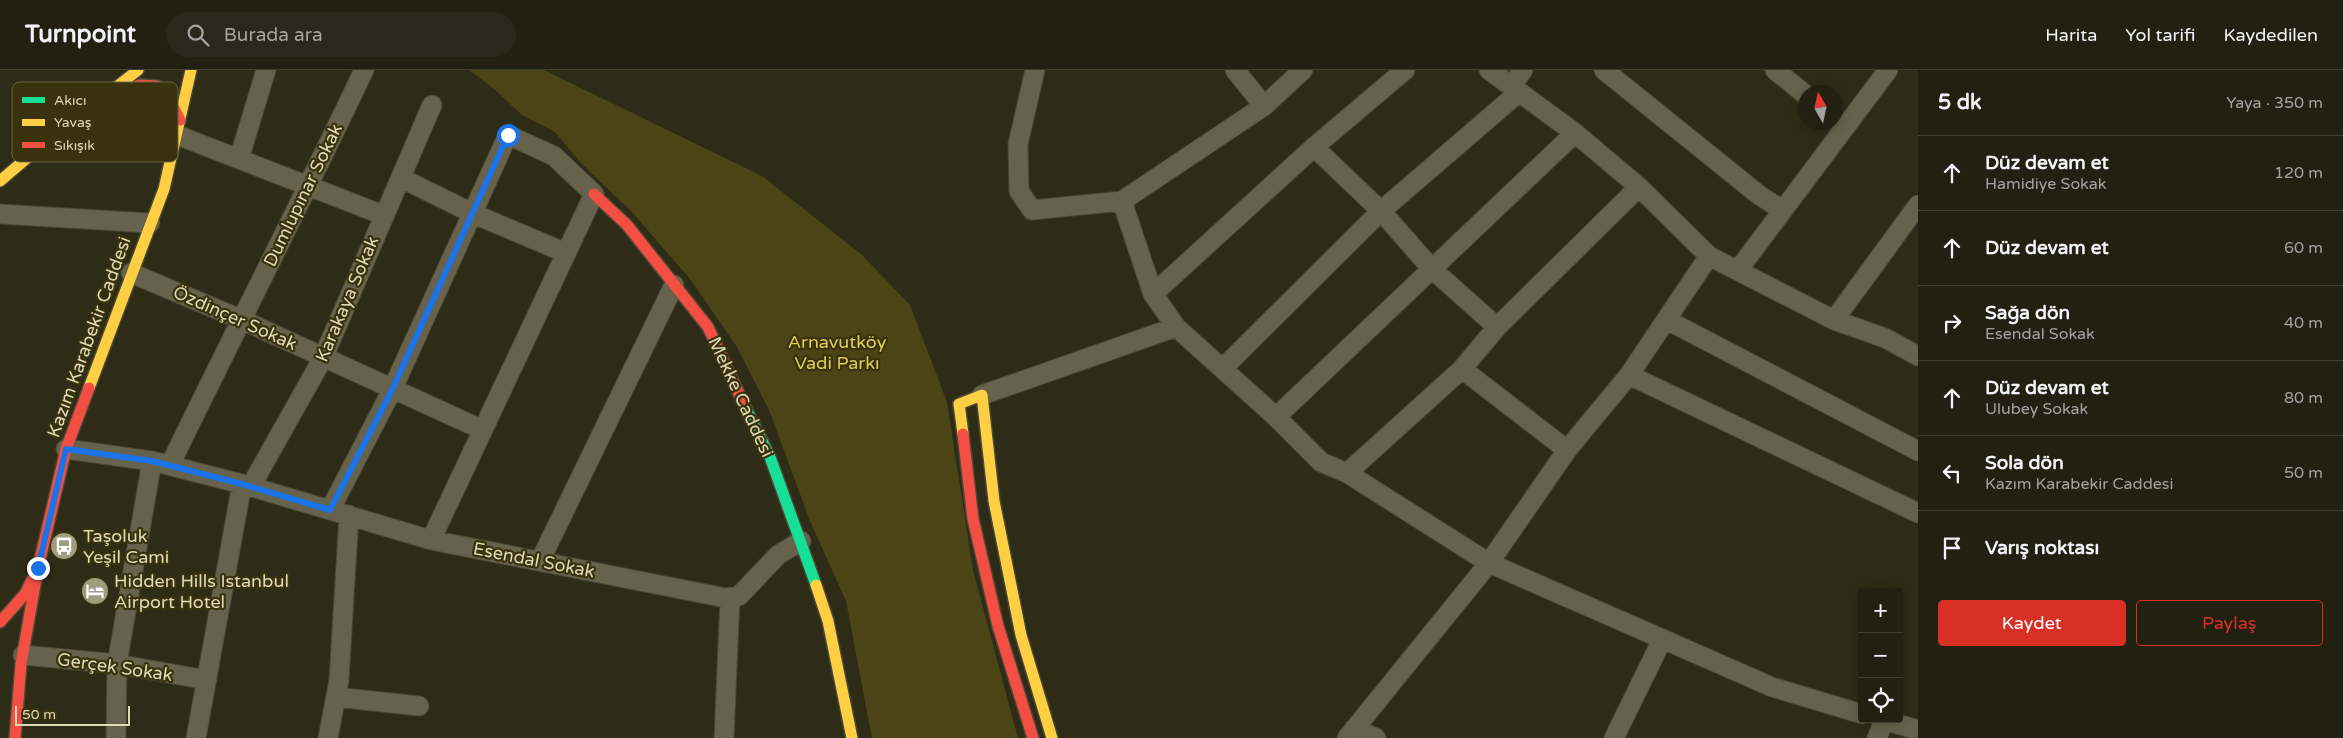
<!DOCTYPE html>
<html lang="tr">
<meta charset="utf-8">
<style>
:root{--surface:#222011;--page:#2a281a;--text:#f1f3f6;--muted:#a2a39f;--line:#3f3e31;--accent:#d93025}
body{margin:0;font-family:"Varela Round",sans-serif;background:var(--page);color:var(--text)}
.controls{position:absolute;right:15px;bottom:15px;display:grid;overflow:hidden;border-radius:5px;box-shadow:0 2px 12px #0003}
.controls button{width:45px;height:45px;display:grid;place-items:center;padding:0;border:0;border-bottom:1px solid var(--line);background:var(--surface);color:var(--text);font:25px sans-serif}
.compass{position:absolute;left:1798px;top:15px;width:45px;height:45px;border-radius:50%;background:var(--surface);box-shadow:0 2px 12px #0003;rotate:351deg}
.scale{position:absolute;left:15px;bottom:12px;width:115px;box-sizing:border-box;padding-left:5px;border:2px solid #ded9b7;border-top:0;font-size:14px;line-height:18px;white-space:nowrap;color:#ded9b7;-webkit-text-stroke:4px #38320d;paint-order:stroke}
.stop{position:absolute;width:15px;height:15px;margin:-11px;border:4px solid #1a73e8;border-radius:50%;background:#fff}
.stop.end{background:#1a73e8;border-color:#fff;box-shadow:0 1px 5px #0008}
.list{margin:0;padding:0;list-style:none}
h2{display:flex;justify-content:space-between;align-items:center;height:65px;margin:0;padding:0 20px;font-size:21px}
h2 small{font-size:16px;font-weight:400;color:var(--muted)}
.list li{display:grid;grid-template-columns:32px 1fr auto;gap:15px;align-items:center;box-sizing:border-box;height:75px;padding:0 20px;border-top:1px solid var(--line)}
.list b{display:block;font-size:19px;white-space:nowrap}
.list p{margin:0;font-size:16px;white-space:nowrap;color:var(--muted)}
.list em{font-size:16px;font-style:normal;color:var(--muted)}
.actions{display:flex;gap:10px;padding:15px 20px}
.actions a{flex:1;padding:11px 0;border:1px solid var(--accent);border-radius:5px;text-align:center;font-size:18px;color:var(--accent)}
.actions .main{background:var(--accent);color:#fff}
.icon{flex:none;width:28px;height:28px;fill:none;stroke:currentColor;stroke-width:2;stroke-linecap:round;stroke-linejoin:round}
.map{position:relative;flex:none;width:1918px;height:668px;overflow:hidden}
header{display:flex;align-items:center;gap:30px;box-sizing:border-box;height:70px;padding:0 25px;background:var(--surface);border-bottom:1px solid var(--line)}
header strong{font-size:24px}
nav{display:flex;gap:28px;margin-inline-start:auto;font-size:18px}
.search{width:350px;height:45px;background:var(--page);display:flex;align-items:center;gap:12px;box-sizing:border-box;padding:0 18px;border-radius:28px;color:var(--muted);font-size:19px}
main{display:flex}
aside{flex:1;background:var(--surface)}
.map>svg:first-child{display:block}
.green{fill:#4b4416}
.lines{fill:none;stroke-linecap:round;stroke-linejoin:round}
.street-casing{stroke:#4a4736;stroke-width:21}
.fast-casing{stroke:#4a4736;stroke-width:14}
.slow-casing{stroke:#4a4736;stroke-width:14}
.jam-casing{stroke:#4a4736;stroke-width:14}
.street{stroke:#66624b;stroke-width:19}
.fast{stroke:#16e098;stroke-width:11}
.slow{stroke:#ffcf43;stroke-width:11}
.jam{stroke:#f24e42;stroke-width:11}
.route{stroke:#1a73e8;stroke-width:6}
.labels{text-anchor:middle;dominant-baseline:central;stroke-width:4.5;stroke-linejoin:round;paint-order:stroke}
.street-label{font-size:18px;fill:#ded9b7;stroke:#38320d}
.park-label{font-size:18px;fill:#dfcc55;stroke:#38320d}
.poi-label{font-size:18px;fill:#ded9b7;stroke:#38320d;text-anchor:start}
.key{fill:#38320d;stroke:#6a6440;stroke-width:1}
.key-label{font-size:14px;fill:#ded9b7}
</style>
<header>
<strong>Turnpoint</strong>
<div class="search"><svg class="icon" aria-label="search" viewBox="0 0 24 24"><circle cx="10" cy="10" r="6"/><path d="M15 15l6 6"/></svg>Burada ara</div>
<nav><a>Harita</a><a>Yol tarifi</a><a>Kaydedilen</a></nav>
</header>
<main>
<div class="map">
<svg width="1918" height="668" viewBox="0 0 1918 668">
<rect width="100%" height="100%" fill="#2e2b17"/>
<path class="green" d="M 469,0 L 544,0 L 762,106 L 862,185 L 910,235 L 947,332 L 973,500 L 1018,668 L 872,668 L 846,531 L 810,451 L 769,340 L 737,277 L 690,209 L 631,141 L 581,93 L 555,62 L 522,45 L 493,18 Z"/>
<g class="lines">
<g class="street-casing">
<path id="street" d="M 1035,0 L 1018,74 L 1019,121 L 1032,140 L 1122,131
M 1235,0 L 1264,36
M 1303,0 L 1264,36 L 1122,131 L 1153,224 L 1176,257 L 1276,347 L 1321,392 L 1347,403 L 1489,493 L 1772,617 L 1862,644
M 1489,0 L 1575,63 L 1639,117 L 1709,186 L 1834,250 L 1885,268 L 1918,286
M 1604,0 L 1759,125 L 1782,140
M 1775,0 L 1806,25
M 1511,17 L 1523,0
M 177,65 L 383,145
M 1314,77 L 1381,141 L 1432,199 L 1497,257
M 239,89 L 266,0
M 401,108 L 474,144 L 566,183
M 0,144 L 150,153
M 1738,200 L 1888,0
M 131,203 L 240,249 L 483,360
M 1153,224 L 1314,77 L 1405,0
M 1667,250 L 1918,381
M 1834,250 L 1918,135
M 1223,298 L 1381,141 L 1518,23
M 1462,299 L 1567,380
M 1629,305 L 1918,443
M 982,325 L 1176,257
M 1276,347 L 1575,63
M 66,379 L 152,391 L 242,414 L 431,470 L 726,528 L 739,526 L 778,485 L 801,471
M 170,395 C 234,263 301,133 364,0
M 1347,403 L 1462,299 L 1497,257 L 1639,117
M 251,416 L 323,288 L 432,35
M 330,440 L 392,320 L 508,65 L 554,86 L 594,124 L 431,470
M 540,491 L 674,215
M 23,585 L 117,594 L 207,610
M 336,627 L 419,636
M 1880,649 L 1918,660
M 1354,659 L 1376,668
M 116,668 L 117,594 L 152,391
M 196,668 L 242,414
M 328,668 L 339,610 L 349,445
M 724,668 L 730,528
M 1347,668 L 1489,493 L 1567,380 L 1629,305 L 1709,186
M 1614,668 L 1662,570
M 1877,668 L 1884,651"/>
</g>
<g class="fast-casing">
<path id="fast" d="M 746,339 L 770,387 L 816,515"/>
</g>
<g class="slow-casing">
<path id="slow" d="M 0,111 L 34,82 L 138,0
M 89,318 L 164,119 L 191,0
M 963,364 L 959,334 L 982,325 L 994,431 L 1021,565 L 1052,668
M 816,515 L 828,551 L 852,668"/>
</g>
<g class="jam-casing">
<path id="jam" d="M 116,24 L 140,15 L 157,16 L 168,27 L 180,50
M 594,124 L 627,155 L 708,257 L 746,339
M 963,364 L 973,449 L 998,556 L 1033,668
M 0,552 L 25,524 L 32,510
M 15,668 L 21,594 L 38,498 L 66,379 L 89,318"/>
</g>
<use href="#street" class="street"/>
<use href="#fast" class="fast"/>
<use href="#slow" class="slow"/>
<use href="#jam" class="jam"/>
</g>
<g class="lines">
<path class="route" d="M 38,498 L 66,379 L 152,391 L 242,414 L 330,440 L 392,320 L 508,65"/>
</g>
<defs>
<g id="bus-disc" transform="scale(1.4375)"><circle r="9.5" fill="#a09c7f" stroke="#38320d"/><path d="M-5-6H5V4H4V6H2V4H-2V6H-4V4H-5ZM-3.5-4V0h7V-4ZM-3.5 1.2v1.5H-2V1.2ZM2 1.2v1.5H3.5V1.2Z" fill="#fff"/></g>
<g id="hotel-disc" transform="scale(1.4375)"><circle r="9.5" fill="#a09c7f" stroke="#38320d"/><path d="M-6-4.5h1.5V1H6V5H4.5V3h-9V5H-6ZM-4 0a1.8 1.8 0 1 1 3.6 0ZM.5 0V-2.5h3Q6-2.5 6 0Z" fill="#fff"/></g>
</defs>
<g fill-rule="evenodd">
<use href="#bus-disc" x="64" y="476"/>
<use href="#hotel-disc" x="95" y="521"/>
</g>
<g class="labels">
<g class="street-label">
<text transform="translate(303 125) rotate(-64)">Dumlupınar Sokak</text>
<text transform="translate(347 229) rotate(-67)">Karakaya Sokak</text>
<text transform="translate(235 248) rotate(24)">Özdinçer Sokak</text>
<text transform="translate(89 267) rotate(-70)">Kazım Karabekir Caddesi</text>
<text transform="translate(741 327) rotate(65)">Mekke Caddesi</text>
<text transform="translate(534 490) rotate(11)">Esendal Sokak</text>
<text transform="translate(115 597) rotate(8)">Gerçek Sokak</text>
</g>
<g class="park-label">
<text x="837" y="272">Arnavutköy<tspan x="837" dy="21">Vadi Parkı</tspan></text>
</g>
<g class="poi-label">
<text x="83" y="466">Taşoluk<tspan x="83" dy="21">Yeşil Cami</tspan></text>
<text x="114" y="511">Hidden Hills Istanbul<tspan x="114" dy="21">Airport Hotel</tspan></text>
</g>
</g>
<rect x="12" y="12" width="166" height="80" rx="8" class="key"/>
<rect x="22" y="27" width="23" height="6" fill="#16e098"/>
<rect x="22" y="49" width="23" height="7" fill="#ffcf43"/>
<rect x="22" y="72" width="23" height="6" fill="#f24e42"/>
<g class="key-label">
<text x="54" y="35">Akıcı</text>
<text x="54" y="57">Yavaş</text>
<text x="54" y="80">Sıkışık</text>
</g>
</svg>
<div class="controls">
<button>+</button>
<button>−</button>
<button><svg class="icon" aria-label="locate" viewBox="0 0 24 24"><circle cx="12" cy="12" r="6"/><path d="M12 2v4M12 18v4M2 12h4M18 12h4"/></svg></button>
</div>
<svg class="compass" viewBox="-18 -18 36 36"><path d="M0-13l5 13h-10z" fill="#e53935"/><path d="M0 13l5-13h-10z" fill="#a2a39f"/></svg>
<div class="scale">50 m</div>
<div class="stop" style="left:508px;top:65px"></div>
<div class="stop end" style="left:38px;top:498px"></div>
</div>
<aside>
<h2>5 dk<small>Yaya · 350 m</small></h2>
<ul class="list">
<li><svg class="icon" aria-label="ahead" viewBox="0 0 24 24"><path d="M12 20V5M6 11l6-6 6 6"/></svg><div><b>Düz devam et</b><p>Hamidiye Sokak</p></div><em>120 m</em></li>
<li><svg class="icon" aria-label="ahead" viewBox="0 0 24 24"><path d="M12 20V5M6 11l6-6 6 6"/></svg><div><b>Düz devam et</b></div><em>60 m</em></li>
<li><svg class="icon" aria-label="right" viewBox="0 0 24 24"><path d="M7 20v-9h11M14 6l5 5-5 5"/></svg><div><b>Sağa dön</b><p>Esendal Sokak</p></div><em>40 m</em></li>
<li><svg class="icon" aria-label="ahead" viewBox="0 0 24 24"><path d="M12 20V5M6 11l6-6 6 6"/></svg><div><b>Düz devam et</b><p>Ulubey Sokak</p></div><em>80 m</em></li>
<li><svg class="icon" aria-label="left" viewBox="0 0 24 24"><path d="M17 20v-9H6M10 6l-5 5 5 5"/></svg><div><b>Sola dön</b><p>Kazım Karabekir Caddesi</p></div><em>50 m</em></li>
<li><svg class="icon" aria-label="arrive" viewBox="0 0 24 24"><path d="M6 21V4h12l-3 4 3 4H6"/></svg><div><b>Varış noktası</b></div></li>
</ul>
<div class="actions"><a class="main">Kaydet</a><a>Paylaş</a></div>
</aside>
</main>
